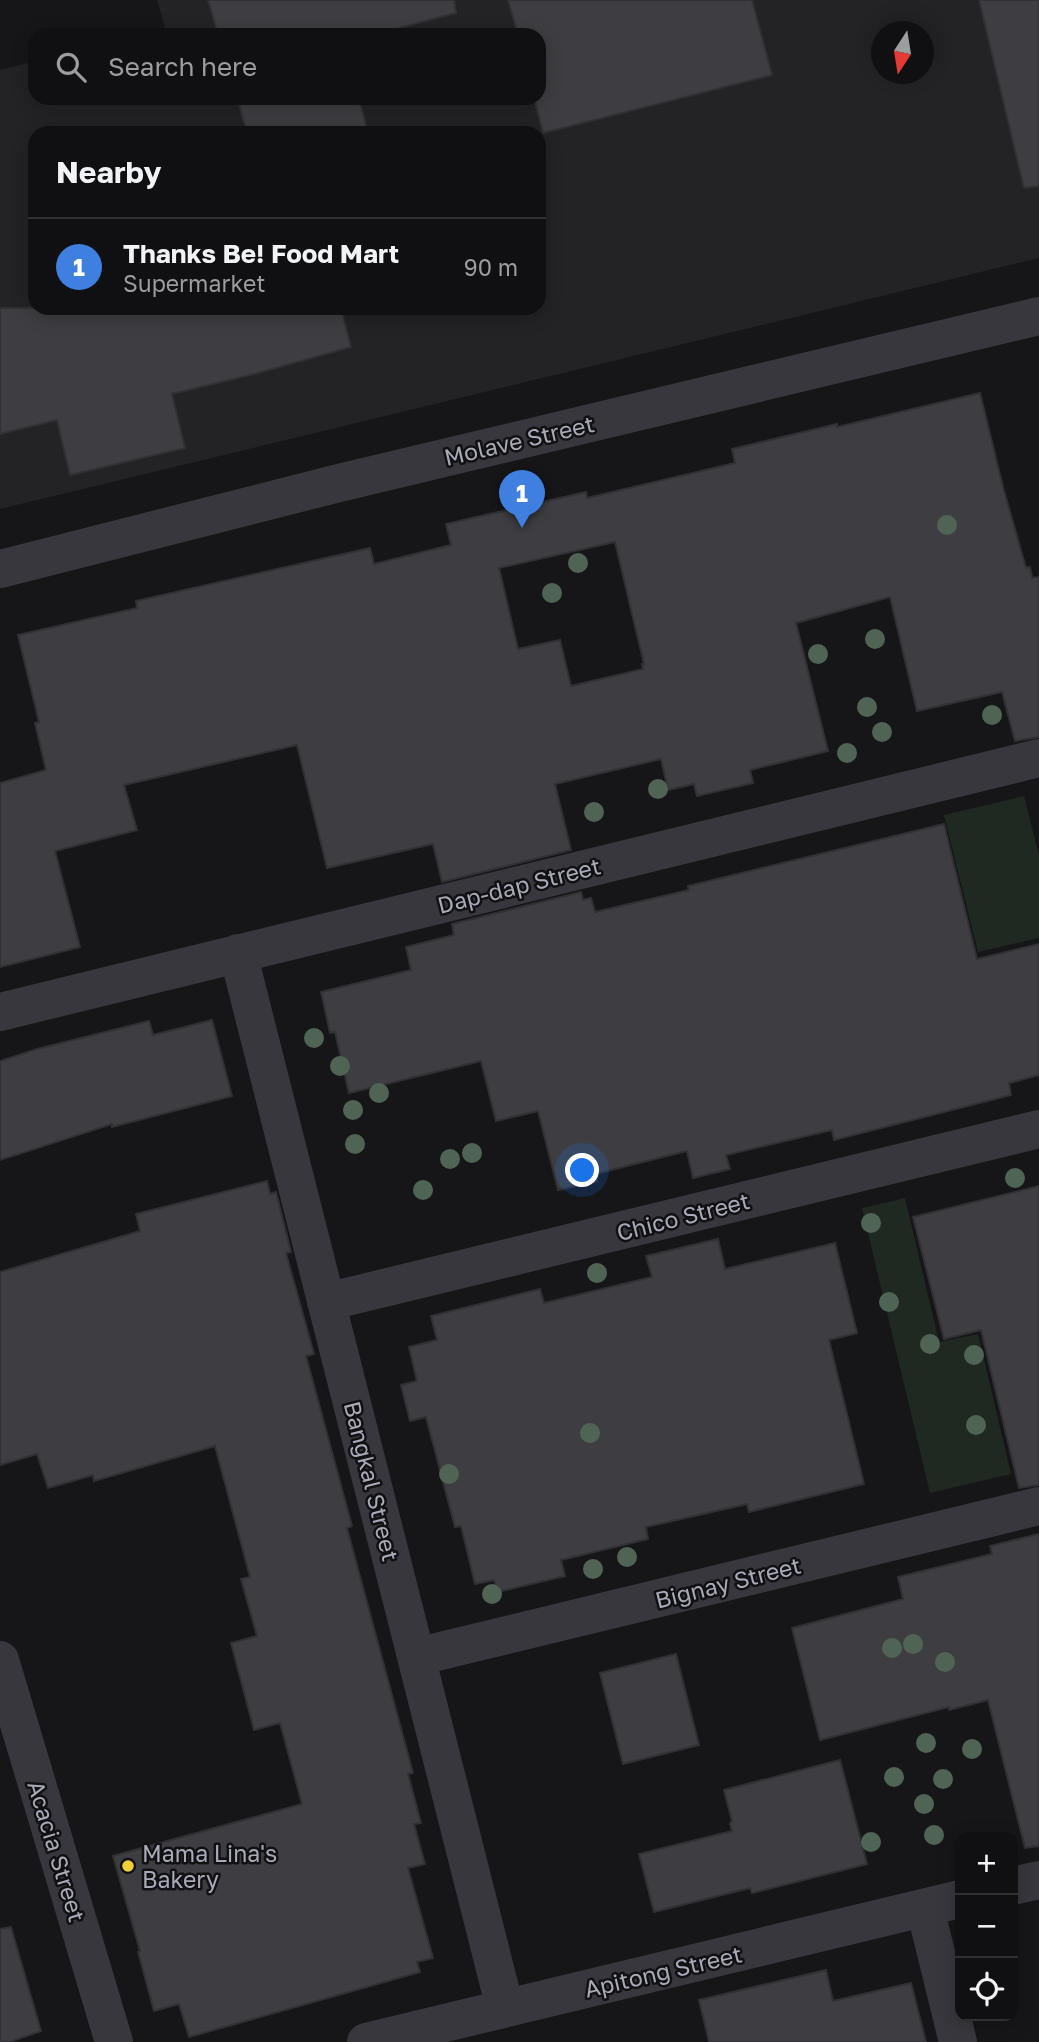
<!DOCTYPE html>
<meta charset="utf-8">
<style>
:root{--surface:#101012;--page:#19191b;--text:#f1f3f6;--muted:#9c9d9f;--line:#303032;--accent:#8c9099}
body{margin:0;font-family:"Golos Text",sans-serif;background:var(--page);color:var(--text)}
.controls{position:absolute;right:21px;bottom:21px;display:grid;overflow:hidden;border-radius:14px;box-shadow:0 4px 18px #0003}
.controls button{width:63px;height:63px;display:grid;place-items:center;padding:0;border:0;border-bottom:2px solid var(--line);background:var(--surface);color:var(--text);font:35px sans-serif}
.compass{position:absolute;left:871px;top:21px;width:63px;height:63px;border-radius:50%;background:var(--surface);box-shadow:0 4px 18px #0003;rotate:192deg}
.you{position:absolute;left:583px;top:1171px;width:24px;height:24px;margin:-18px;border:5px solid #fff;border-radius:50%;background:#1a73e8;box-shadow:0 0 0 10px #1a73e833}
.badge{display:grid;place-items:center;width:46px;height:46px;border-radius:50%;background:var(--accent);color:#fff;font-size:23px;font-weight:700}
.pin{position:absolute;translate:-50% -58px;filter:drop-shadow(0 2px 4px #0008)}
.pin::after{content:'';position:absolute;top:37px;width:24px;height:21px;background:inherit;clip-path:polygon(0 0,100% 0,50% 100%)}
.list{margin:0;padding:0;list-style:none}
h2{display:flex;justify-content:space-between;align-items:center;height:91px;margin:0;padding:0 28px;font-size:30px}
h2 small{font-size:23px;font-weight:400;color:var(--muted)}
.list li{display:grid;grid-template-columns:46px 1fr auto;gap:21px;align-items:center;box-sizing:border-box;height:98px;padding:0 28px;border-top:2px solid var(--line)}
.list b{display:block;font-size:26px;white-space:nowrap}
.list p{margin:0;font-size:23px;white-space:nowrap;color:var(--muted)}
.list em{font-size:23px;font-style:normal;color:var(--muted)}
.icon{flex:none;width:38px;height:38px;fill:none;stroke:currentColor;stroke-width:2;stroke-linecap:round;stroke-linejoin:round}
.map{position:relative;flex:none;width:1039px;height:2042px;overflow:hidden}
.search{position:absolute;background:var(--surface);box-shadow:0 4px 18px #0003;left:28px;top:28px;width:518px;height:77px;display:flex;align-items:center;gap:18px;box-sizing:border-box;padding:0 24px;border-radius:21px;color:var(--muted);font-size:26px}
.panel{position:absolute;background:var(--surface);box-shadow:0 4px 18px #0003;left:28px;top:126px;width:518px;height:189px;border-radius:21px}
.map>svg:first-child{display:block}
.built{fill:#232225;fill-rule:evenodd}
.green{fill:#202822}
.building{fill:#3e3e42;stroke:#313034;stroke-width:2;fill-rule:evenodd}
.lines{fill:none;stroke-linecap:round;stroke-linejoin:round}
.street{stroke:#37373d;stroke-width:38}
.tree{fill:#506455}
.poi-dot{fill:#f0d036;stroke:#111113;stroke-width:2.5}
.labels{text-anchor:middle;dominant-baseline:central;stroke-width:5;stroke-linejoin:round;paint-order:stroke}
.street-label{font-size:23px;fill:#a8aab8;stroke:#111113}
.poi-label{font-size:23px;fill:#a8aab8;stroke:#111113;text-anchor:start}
</style>
<div class="map">
<svg width="1039" height="2042" viewBox="0 0 1039 2042">
<rect width="100%" height="100%" fill="#161618"/>
<path class="built" d="M 157,0 L 1039,0 L 1039,258 L 0,509 L 0,70 L 35,61 L 35,98 L 539,98 L 539,35 L 135,35 L 165,27 ZM 881,32 L 923,32 L 923,74 L 881,74 ZM 35,133 L 539,133 L 539,308 L 35,308 Z"/>
<path class="green" d="M 1024,796 L 1039,856 L 1039,938 L 978,952 L 944,815 Z
M 905,1198 L 939,1342 L 978,1334 L 1011,1474 L 930,1493 L 862,1208 Z"/>
<path class="building" d="M 208,0 L 454,0 L 456,13 L 373,35 L 218,35 Z
M 508,0 L 752,0 L 772,75 L 543,133 L 534,98 L 539,98 L 539,35 L 518,35 Z
M 979,0 L 1039,0 L 1039,186 L 1024,188 Z
M 237,98 L 359,98 L 368,133 L 247,133 Z
M 0,308 L 341,308 L 351,347 L 258,373 L 172,394 L 185,448 L 70,475 L 57,420 L 0,434 Z
M 980,393 L 1003,487 L 1026,568 L 1030,567 L 1032,578 L 1039,577 L 1039,737 L 1015,741 L 1002,692 L 917,711 L 890,597 L 796,623 L 828,751 L 750,770 L 753,783 L 697,796 L 694,784 L 668,790 L 661,759 L 555,784 L 571,850 L 442,882 L 433,844 L 327,868 L 297,745 L 124,785 L 137,830 L 55,851 L 80,947 L 0,967 L 0,783 L 46,770 L 35,723 L 39,722 L 18,635 L 137,608 L 136,601 L 370,548 L 374,564 L 451,545 L 446,524 L 586,492 L 587,498 L 735,463 L 732,449 L 837,424 L 837,427 ZM 615,542 L 644,664 L 642,664 L 643,669 L 571,686 L 560,640 L 518,649 L 499,568 Z
M 944,824 L 977,959 L 1039,944 L 1039,1075 L 1009,1083 L 1011,1095 L 834,1140 L 832,1130 L 726,1155 L 730,1169 L 693,1178 L 687,1151 L 595,1174 L 597,1181 L 558,1190 L 538,1111 L 496,1121 L 481,1061 L 349,1093 L 335,1032 L 330,1033 L 321,992 L 411,970 L 406,947 L 454,935 L 452,924 L 581,892 L 583,900 L 591,898 L 595,912 L 689,890 L 688,886 Z
M 212,1020 L 232,1096 L 112,1127 L 112,1124 L 0,1160 L 0,1061 L 37,1049 L 149,1021 L 153,1035 Z
M 267,1181 L 270,1194 L 276,1192 L 291,1252 L 286,1253 L 314,1354 L 306,1356 L 352,1526 L 347,1528 L 413,1773 L 408,1774 L 421,1823 L 414,1824 L 425,1864 L 408,1868 L 433,1958 L 417,1962 L 420,1972 L 189,2037 L 179,2004 L 154,2011 L 138,1952 L 140,1951 L 113,1856 L 302,1804 L 280,1723 L 254,1730 L 231,1643 L 257,1636 L 241,1579 L 250,1577 L 215,1446 L 94,1481 L 93,1475 L 48,1488 L 37,1454 L 0,1465 L 0,1272 L 140,1231 L 136,1214 Z
M 1039,1186 L 1039,1485 L 1019,1488 L 981,1330 L 944,1339 L 913,1217 Z
M 718,1239 L 725,1269 L 835,1243 L 857,1333 L 829,1340 L 864,1484 L 749,1512 L 747,1504 L 646,1527 L 648,1539 L 561,1560 L 565,1576 L 497,1592 L 494,1580 L 475,1584 L 461,1526 L 455,1527 L 426,1417 L 410,1421 L 401,1385 L 417,1381 L 409,1347 L 437,1340 L 431,1316 L 540,1289 L 544,1303 L 652,1277 L 646,1256 Z
M 1039,1534 L 1039,1846 L 1025,1848 L 988,1700 L 949,1710 L 949,1707 L 820,1740 L 792,1628 L 903,1599 L 898,1577 L 992,1554 L 990,1546 Z
M 676,1654 L 699,1745 L 623,1764 L 600,1673 Z
M 840,1760 L 867,1864 L 752,1893 L 750,1888 L 654,1912 L 639,1854 L 732,1831 L 730,1823 L 732,1821 L 724,1790 Z
M 11,1927 L 41,2031 L 10,2042 L 0,2042 L 0,1929 Z
M 826,1970 L 833,2001 L 911,1983 L 926,2042 L 709,2042 L 699,2000 Z"/>
<g class="lines">
<path class="street" d="M 0,569 L 339,483 L 1039,316
M 238,953 L 505,2008
M 0,1012 L 1039,758
M 326,1302 L 1039,1129
M 416,1657 L 1039,1506
M 0,1660 L 114,2042
M 1013,1886 L 1039,1880
M 925,1908 L 958,2042
M 366,2042 L 960,1899"/>
</g>
<g class="tree">
<circle cx="947" cy="525" r="10"/>
<circle cx="578" cy="563" r="10"/>
<circle cx="552" cy="593" r="10"/>
<circle cx="875" cy="639" r="10"/>
<circle cx="818" cy="654" r="10"/>
<circle cx="867" cy="707" r="10"/>
<circle cx="992" cy="715" r="10"/>
<circle cx="882" cy="732" r="10"/>
<circle cx="847" cy="753" r="10"/>
<circle cx="658" cy="789" r="10"/>
<circle cx="594" cy="812" r="10"/>
<circle cx="314" cy="1038" r="10"/>
<circle cx="340" cy="1066" r="10"/>
<circle cx="379" cy="1093" r="10"/>
<circle cx="353" cy="1110" r="10"/>
<circle cx="355" cy="1144" r="10"/>
<circle cx="472" cy="1153" r="10"/>
<circle cx="450" cy="1159" r="10"/>
<circle cx="1015" cy="1178" r="10"/>
<circle cx="423" cy="1190" r="10"/>
<circle cx="871" cy="1223" r="10"/>
<circle cx="597" cy="1273" r="10"/>
<circle cx="889" cy="1302" r="10"/>
<circle cx="930" cy="1344" r="10"/>
<circle cx="974" cy="1355" r="10"/>
<circle cx="976" cy="1425" r="10"/>
<circle cx="590" cy="1433" r="10"/>
<circle cx="449" cy="1474" r="10"/>
<circle cx="627" cy="1557" r="10"/>
<circle cx="593" cy="1569" r="10"/>
<circle cx="492" cy="1594" r="10"/>
<circle cx="913" cy="1644" r="10"/>
<circle cx="892" cy="1648" r="10"/>
<circle cx="945" cy="1662" r="10"/>
<circle cx="926" cy="1743" r="10"/>
<circle cx="972" cy="1749" r="10"/>
<circle cx="894" cy="1777" r="10"/>
<circle cx="943" cy="1779" r="10"/>
<circle cx="924" cy="1804" r="10"/>
<circle cx="934" cy="1835" r="10"/>
<circle cx="871" cy="1842" r="10"/>
</g>
<circle class="poi-dot" cx="128" cy="1866" r="7"/>
<g class="labels">
<g class="street-label">
<text transform="translate(519 440) rotate(-13)">Molave Street</text>
<text transform="translate(519 885) rotate(-14)">Dap-dap Street</text>
<text transform="translate(683 1216) rotate(-14)">Chico Street</text>
<text transform="translate(372 1481) rotate(76)">Bangkal Street</text>
<text transform="translate(728 1582) rotate(-14)">Bignay Street</text>
<text transform="translate(57 1851) rotate(73)">Acacia Street</text>
<text transform="translate(663 1971) rotate(-13)">Apitong Street</text>
</g>
<g class="poi-label">
<text x="142" y="1853">Mama Lina's<tspan x="142" dy="26">Bakery</tspan></text>
</g>
</g>
</svg>
<div class="controls">
<button>+</button>
<button>−</button>
<button><svg class="icon" aria-label="locate" viewBox="0 0 24 24"><circle cx="12" cy="12" r="6"/><path d="M12 2v4M12 18v4M2 12h4M18 12h4"/></svg></button>
</div>
<svg class="compass" viewBox="-18 -18 36 36"><path d="M0-13l5 13h-10z" fill="#e53935"/><path d="M0 13l5-13h-10z" fill="#9c9d9f"/></svg>
<div class="you"></div>
<div class="pin badge" style="left:522px;top:528px;background:#3f7fe0">1</div>
<div class="search"><svg class="icon" aria-label="search" viewBox="0 0 24 24"><circle cx="10" cy="10" r="6"/><path d="M15 15l6 6"/></svg>Search here</div>
<section class="panel">
<h2>Nearby<small></small></h2>
<ul class="list">
<li><span class="badge" style="background:#3f7fe0">1</span><div><b>Thanks Be! Food Mart</b><p>Supermarket</p></div><em>90 m</em></li>
</ul>
</section>
</div>
